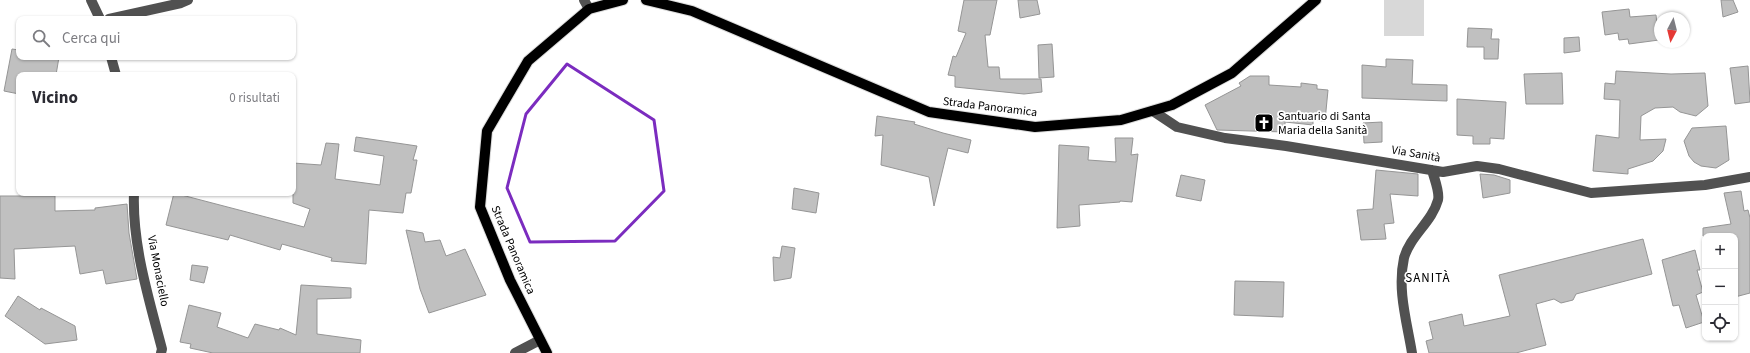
<!DOCTYPE html>
<html lang="it">
<meta charset="utf-8">
<style>
:root{--surface:#fff;--page:#f7f7f7;--text:#2b2b33;--muted:#7c7c81;--line:#e1e1e2}
body{margin:0;font-family:"Source Sans 3",sans-serif;background:var(--page);color:var(--text)}
.controls{position:absolute;right:12px;bottom:12px;display:grid;overflow:hidden;border-radius:8px;box-shadow:0 1px 3px #0004}
.controls button{width:36px;height:36px;display:grid;place-items:center;padding:0;border:0;border-bottom:1px solid var(--line);background:var(--surface);color:var(--text);font:20px sans-serif}
.compass{position:absolute;left:1654px;top:12px;width:36px;height:36px;border-radius:50%;background:var(--surface);box-shadow:0 1px 3px #0004;rotate:187deg}
.list{margin:0;padding:0;list-style:none}
h2{display:flex;justify-content:space-between;align-items:center;height:52px;margin:0;padding:0 16px;font-size:17px}
h2 small{font-size:13px;font-weight:400;color:var(--muted)}
.icon{flex:none;width:22px;height:22px;fill:none;stroke:currentColor;stroke-width:2;stroke-linecap:round;stroke-linejoin:round}
.map{position:relative;flex:none;width:1750px;height:353px;overflow:hidden}
.search{position:absolute;background:var(--surface);box-shadow:0 1px 3px #0004;left:16px;top:16px;width:280px;height:44px;display:flex;align-items:center;gap:10px;box-sizing:border-box;padding:0 14px;border-radius:8px;color:var(--muted);font-size:15px}
.panel{position:absolute;background:var(--surface);box-shadow:0 1px 3px #0004;left:16px;top:72px;width:280px;height:124px;border-radius:8px}
.map>svg:first-child{display:block}
.green{fill:#d8d8d8}
.building{fill:#c0c0c0;stroke:#959595}
.lines{fill:none;stroke-linecap:round;stroke-linejoin:round}
.major-casing{stroke:#dbdbdb;stroke-width:12}
.minor{stroke:#515151;stroke-width:10}
.major{stroke:#000;stroke-width:10}
.marked{fill:none;stroke:#7b2cbf;stroke-width:3;stroke-linejoin:round}
.labels{text-anchor:middle;dominant-baseline:central;stroke-width:3.5;stroke-linejoin:round;paint-order:stroke}
.street-label{font-size:12px;fill:#000;stroke:#fff}
.poi-label{font-size:12px;fill:#000;stroke:#fff;text-anchor:start}
.neighbourhood-label{font-size:13px;letter-spacing:1px;fill:#000;stroke:#fff}
</style>
<div class="map">
<svg width="1750" height="353" viewBox="0 0 1750 353">
<rect width="100%" height="100%" fill="#fff"/>
<path class="green" d="M 1384,0 L 1424,0 L 1424,36 L 1384,36 Z"/>
<path class="building" d="M 964,0 L 997,0 L 990,35 L 985,35 L 988,67 L 999,67 L 1000,79 L 1041,79 L 1042,92 L 1024,94 L 955,87 L 955,76 L 948,75 L 953,56 L 956,57 L 966,33 L 958,31 Z
M 1018,0 L 1037,0 L 1040,14 L 1020,18 Z
M 1721,0 L 1733,0 L 1738,12 L 1723,17 Z
M 1629,9 L 1630,17 L 1656,15 L 1659,40 L 1629,44 L 1628,39 L 1619,40 L 1618,33 L 1605,35 L 1602,12 Z
M 1468,28 L 1492,29 L 1491,39 L 1499,39 L 1498,59 L 1484,59 L 1484,47 L 1467,47 Z
M 1579,37 L 1580,51 L 1564,53 L 1564,38 Z
M 1052,44 L 1054,77 L 1039,78 L 1038,45 Z
M 12,49 L 19,50 L 19,57 L 59,57 L 56,75 L 19,75 L 19,94 L 4,91 Z
M 1386,59 L 1413,60 L 1412,84 L 1447,85 L 1447,101 L 1362,98 L 1362,65 L 1386,67 Z
M 1748,66 L 1750,102 L 1735,104 L 1730,68 Z
M 1616,71 L 1671,74 L 1705,73 L 1708,106 L 1696,116 L 1680,112 L 1673,107 L 1655,108 L 1641,116 L 1640,140 L 1666,139 L 1663,151 L 1653,161 L 1628,169 L 1628,174 L 1593,171 L 1596,135 L 1619,138 L 1620,100 L 1604,99 L 1605,83 L 1615,84 Z
M 1562,73 L 1563,104 L 1526,104 L 1524,74 Z
M 1250,76 L 1269,76 L 1269,85 L 1301,87 L 1301,83 L 1317,85 L 1317,89 L 1328,90 L 1325,121 L 1313,120 L 1313,125 L 1285,122 L 1285,132 L 1217,130 L 1205,105 L 1241,86 L 1239,83 Z
M 1457,99 L 1506,102 L 1504,139 L 1490,138 L 1490,144 L 1473,144 L 1473,136 L 1457,135 Z
M 877,116 L 915,122 L 914,124 L 943,133 L 971,140 L 968,153 L 948,148 L 934,206 L 929,177 L 881,165 L 883,135 L 875,136 Z
M 1382,122 L 1382,142 L 1364,143 L 1363,123 Z
M 1726,126 L 1729,160 L 1716,168 L 1701,166 L 1694,162 L 1689,156 L 1684,141 L 1692,128 Z
M 356,137 L 417,146 L 413,160 L 417,160 L 411,193 L 406,193 L 403,213 L 369,210 L 366,264 L 331,261 L 332,258 L 282,244 L 280,250 L 230,235 L 228,240 L 166,225 L 174,193 L 304,227 L 310,209 L 293,203 L 293,163 L 321,165 L 326,143 L 339,144 L 335,179 L 380,185 L 384,156 L 354,151 Z
M 1115,138 L 1133,138 L 1131,155 L 1138,154 L 1132,202 L 1120,201 L 1120,202 L 1079,205 L 1080,226 L 1057,228 L 1059,145 L 1089,147 L 1088,160 L 1116,162 Z
M 1376,170 L 1418,174 L 1418,196 L 1390,194 L 1394,223 L 1384,224 L 1386,239 L 1361,240 L 1357,210 L 1373,209 Z
M 1480,174 L 1494,175 L 1510,180 L 1510,193 L 1483,198 Z
M 1181,175 L 1205,180 L 1201,201 L 1176,196 Z
M 794,188 L 819,193 L 816,213 L 792,209 Z
M 1741,191 L 1744,211 L 1748,210 L 1750,218 L 1750,293 L 1735,297 L 1735,236 L 1703,236 L 1703,228 L 1731,224 L 1724,193 Z
M 0,196 L 55,196 L 55,211 L 95,210 L 95,208 L 127,204 L 129,233 L 137,279 L 106,284 L 103,270 L 80,274 L 75,246 L 14,249 L 15,279 L 0,278 Z
M 406,230 L 423,233 L 425,242 L 440,240 L 446,256 L 465,249 L 486,295 L 429,313 L 420,289 Z
M 1643,239 L 1652,274 L 1576,294 L 1573,300 L 1561,303 L 1554,299 L 1536,304 L 1546,345 L 1516,353 L 1429,353 L 1426,341 L 1433,339 L 1429,322 L 1462,314 L 1464,326 L 1510,316 L 1499,275 Z
M 782,246 L 795,248 L 791,278 L 774,281 L 773,257 L 780,258 Z
M 1695,250 L 1700,270 L 1697,270 L 1703,292 L 1696,295 L 1704,322 L 1686,328 L 1679,305 L 1673,306 L 1662,260 Z
M 192,265 L 208,267 L 204,283 L 190,280 Z
M 1235,281 L 1284,282 L 1283,317 L 1234,315 Z
M 301,285 L 351,288 L 351,298 L 317,299 L 317,334 L 361,340 L 360,353 L 213,353 L 190,348 L 191,344 L 180,342 L 189,305 L 221,313 L 217,327 L 248,338 L 255,324 L 279,330 L 280,328 L 296,335 Z
M 18,296 L 40,310 L 41,308 L 75,326 L 77,340 L 45,344 L 5,316 Z"/>
<g class="lines">
<g class="major-casing">
<path id="major" d="M 646,0 L 692,11 L 929,112 L 1035,127 L 1121,120 L 1172,105 L 1232,73 L 1316,0
M 547,353 L 510,280 L 480,207 L 487,131 L 528,61 L 589,9 L 623,0"/>
</g>
<path class="minor" d="M 91,0 L 100,19
M 584,0 L 589,9
M 109,19 L 181,3 L 188,0
M 111,57 L 116,75
M 1153,111 L 1177,127 L 1225,138 L 1286,146 L 1443,172 L 1477,166 L 1499,169 L 1591,193 L 1705,185 L 1750,177
M 134,193 C 132,245 149,299 162,349 L 161,353
M 515,353 L 540,340
M 1412,353 C 1407,322 1397,290 1404,258 C 1410,236 1432,222 1438,200 C 1440,192 1434,178 1432,170"/>
<use href="#major" class="major"/>
</g>
<path class="marked" d="M 567,64 L 654,120 L 664,191 L 615,241 L 530,242 L 507,188 L 526,114 Z"/>
<defs>
<g id="church-square" transform="scale(1)"><rect x="-9" y="-9" width="18" height="18" rx="4" fill="#000" stroke="#fff"/><path d="M-1.2-6h2.4v3.5h3.3v2.4h-3.3V6h-2.4V-.1h-3.3v-2.4h3.3Z" fill="#fff"/></g>
</defs>
<g fill-rule="evenodd">
<use href="#church-square" x="1264" y="123"/>
</g>
<g class="labels">
<g class="street-label">
<text transform="translate(990 107) rotate(7)">Strada Panoramica</text>
<text transform="translate(1416 154) rotate(10)">Via Sanità</text>
<text transform="translate(513 250) rotate(67)">Strada Panoramica</text>
<text transform="translate(158 271) rotate(79)">Via Monaciello</text>
</g>
<g class="poi-label">
<text x="1278" y="116">Santuario di Santa<tspan x="1278" dy="14">Maria della Sanità</tspan></text>
</g>
<g class="neighbourhood-label">
<text x="1428" y="278">SANITÀ</text>
</g>
</g>
</svg>
<div class="controls">
<button>+</button>
<button>−</button>
<button><svg class="icon" aria-label="locate" viewBox="0 0 24 24"><circle cx="12" cy="12" r="6"/><path d="M12 2v4M12 18v4M2 12h4M18 12h4"/></svg></button>
</div>
<svg class="compass" viewBox="-18 -18 36 36"><path d="M0-13l5 13h-10z" fill="#e53935"/><path d="M0 13l5-13h-10z" fill="#7c7c81"/></svg>
<div class="search"><svg class="icon" aria-label="search" viewBox="0 0 24 24"><circle cx="10" cy="10" r="6"/><path d="M15 15l6 6"/></svg>Cerca qui</div>
<section class="panel">
<h2>Vicino<small>0 risultati</small></h2>
<ul class="list">
</ul>
</section>
</div>
